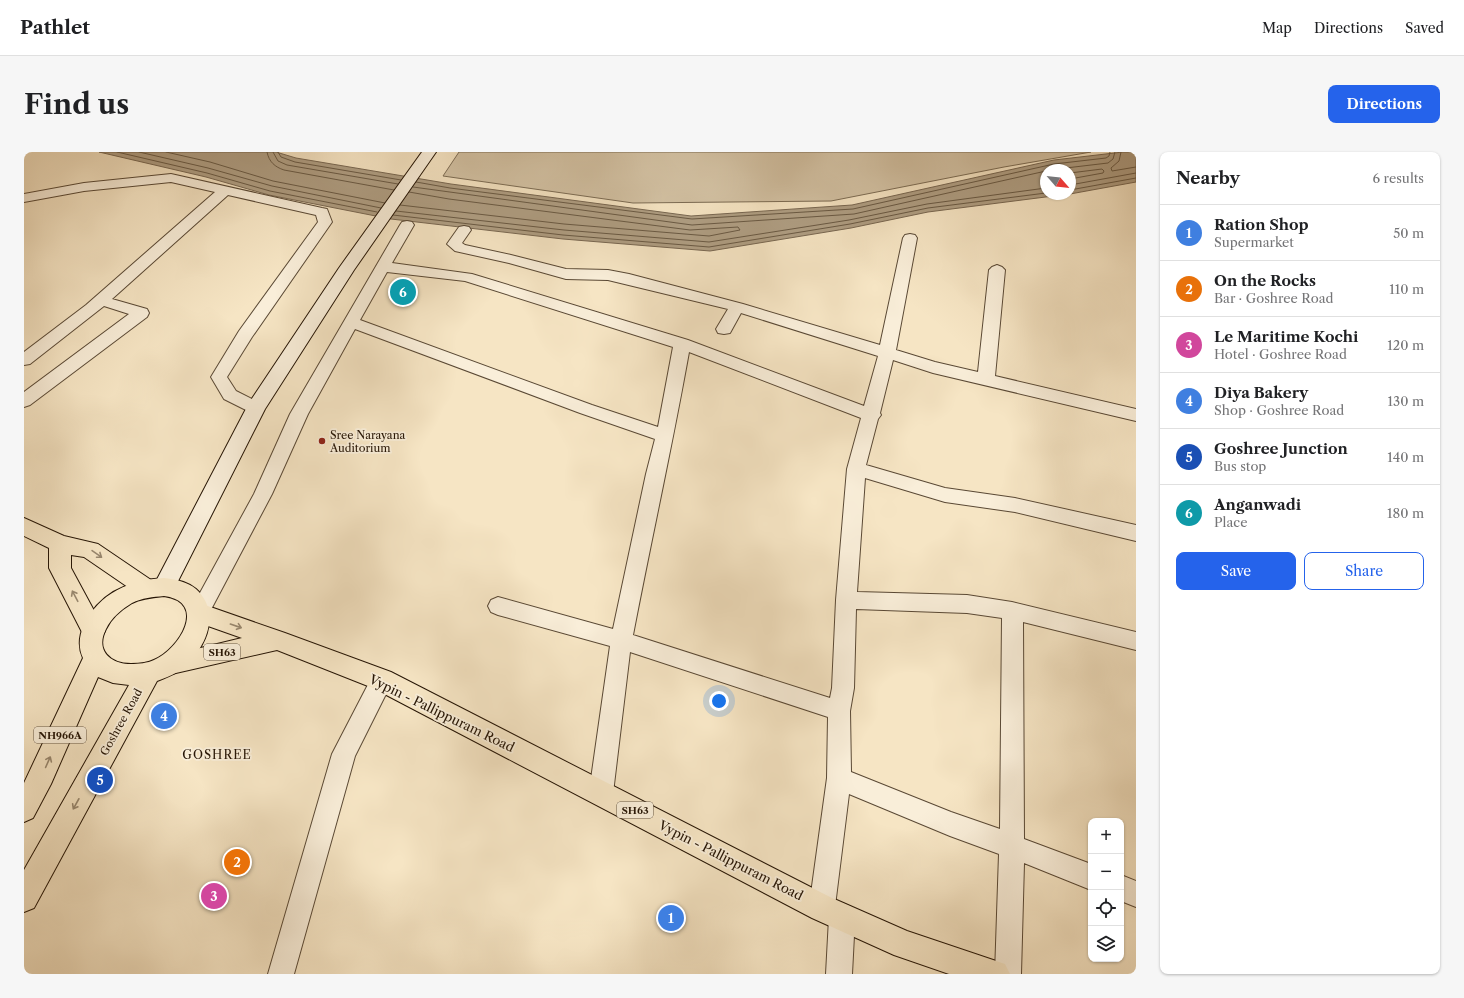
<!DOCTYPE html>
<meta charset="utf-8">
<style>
:root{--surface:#fff;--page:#f6f6f6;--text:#202124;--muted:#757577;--line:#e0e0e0;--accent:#2563eb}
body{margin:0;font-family:"Libre Caslon Text",serif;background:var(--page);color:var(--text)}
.controls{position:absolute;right:12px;bottom:12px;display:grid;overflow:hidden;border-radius:8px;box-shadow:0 1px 3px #0004}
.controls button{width:36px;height:36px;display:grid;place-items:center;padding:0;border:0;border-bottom:1px solid var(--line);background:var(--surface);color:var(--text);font:20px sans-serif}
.compass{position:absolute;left:1016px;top:12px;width:36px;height:36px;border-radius:50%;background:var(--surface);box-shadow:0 1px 3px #0004;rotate:118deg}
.you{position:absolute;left:695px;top:549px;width:14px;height:14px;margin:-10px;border:3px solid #fff;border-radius:50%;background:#1a73e8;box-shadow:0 0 0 6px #1a73e833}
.badge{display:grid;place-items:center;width:26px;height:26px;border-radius:50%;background:var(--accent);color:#fff;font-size:13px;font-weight:700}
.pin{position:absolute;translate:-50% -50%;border:2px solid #fff;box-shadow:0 1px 4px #0006}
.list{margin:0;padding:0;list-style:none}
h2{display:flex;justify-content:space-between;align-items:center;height:52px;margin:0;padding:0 16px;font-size:17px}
h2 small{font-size:13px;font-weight:400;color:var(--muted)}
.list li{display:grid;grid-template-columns:26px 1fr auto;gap:12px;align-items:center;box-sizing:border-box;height:56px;padding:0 16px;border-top:1px solid var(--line)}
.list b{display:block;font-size:15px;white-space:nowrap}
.list p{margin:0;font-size:13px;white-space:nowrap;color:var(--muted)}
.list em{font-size:13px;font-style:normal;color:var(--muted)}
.actions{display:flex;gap:8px;padding:12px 16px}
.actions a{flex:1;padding:9px 0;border:1px solid var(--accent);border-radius:8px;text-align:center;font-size:14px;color:var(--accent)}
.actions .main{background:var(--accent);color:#fff}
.icon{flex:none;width:22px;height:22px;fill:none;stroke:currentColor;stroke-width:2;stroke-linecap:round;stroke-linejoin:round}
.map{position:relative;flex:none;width:1112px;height:822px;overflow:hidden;border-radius:8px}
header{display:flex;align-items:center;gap:24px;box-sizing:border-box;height:56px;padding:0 20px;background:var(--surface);border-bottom:1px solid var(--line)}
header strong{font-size:19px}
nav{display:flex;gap:22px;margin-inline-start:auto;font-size:14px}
.intro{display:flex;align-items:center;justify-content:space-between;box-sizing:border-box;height:96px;padding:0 24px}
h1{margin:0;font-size:28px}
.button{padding:10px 18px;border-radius:8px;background:var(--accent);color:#fff;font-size:14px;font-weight:700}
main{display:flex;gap:24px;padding:0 24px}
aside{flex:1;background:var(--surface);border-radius:8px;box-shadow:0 1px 3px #0004}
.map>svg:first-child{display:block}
.green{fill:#d3c2a4;stroke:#7c6c54}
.water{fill:#af9e83;stroke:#786751}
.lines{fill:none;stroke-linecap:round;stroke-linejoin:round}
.shore{stroke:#6a5a44;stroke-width:1}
.street-casing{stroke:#5a4935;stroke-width:2}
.secondary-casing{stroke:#261505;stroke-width:2}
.primary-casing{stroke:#261505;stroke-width:2}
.highway-casing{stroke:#261505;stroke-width:2}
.street{fill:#f9eed9;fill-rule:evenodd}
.secondary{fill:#f9eed9;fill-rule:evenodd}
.primary{fill:#f6e5c4;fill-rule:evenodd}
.highway{fill:#f6e5c4;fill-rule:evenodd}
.oneway{stroke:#98876e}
.poi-dot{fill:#8f2418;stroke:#f9eed9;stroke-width:1.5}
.labels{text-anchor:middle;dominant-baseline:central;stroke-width:3.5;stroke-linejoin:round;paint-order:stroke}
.shield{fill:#f9eed9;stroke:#655645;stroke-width:1}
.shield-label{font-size:10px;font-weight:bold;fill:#261505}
.poi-label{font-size:11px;fill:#261505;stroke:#f9eed9;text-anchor:start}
.street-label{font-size:11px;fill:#261505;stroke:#f9eed9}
.neighbourhood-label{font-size:12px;letter-spacing:1px;fill:#261505;stroke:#f9eed9}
.near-street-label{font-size:13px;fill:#261505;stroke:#f9eed9}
</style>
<header>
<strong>Pathlet</strong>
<nav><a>Map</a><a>Directions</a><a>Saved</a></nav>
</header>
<div class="intro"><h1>Find us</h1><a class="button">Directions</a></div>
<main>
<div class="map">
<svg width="1112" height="822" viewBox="0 0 1112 822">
<rect width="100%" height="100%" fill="#f6e5c4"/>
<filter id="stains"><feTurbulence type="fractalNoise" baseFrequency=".005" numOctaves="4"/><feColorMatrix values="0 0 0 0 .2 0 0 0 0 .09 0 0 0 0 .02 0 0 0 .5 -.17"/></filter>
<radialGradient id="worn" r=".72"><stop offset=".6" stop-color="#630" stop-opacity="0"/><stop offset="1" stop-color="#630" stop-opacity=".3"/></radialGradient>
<path class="green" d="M 435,0 L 1067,0 L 980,15 L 807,49 L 609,51 L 419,24 Z"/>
<path class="water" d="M 75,0 L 252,0 L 272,6 L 427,32 L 667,64 L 828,53 L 1030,8 L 1099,0 L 1112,0 L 1112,30 L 1046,42 L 1046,18 L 1022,18 L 1022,42 L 1045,42 L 904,60 L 827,76 L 686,99 L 539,87 L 367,67 L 245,43 L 182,25 Z"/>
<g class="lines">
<path class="shore" d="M 93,0 L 183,21 L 246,39 L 353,60
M 115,0 L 184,16 L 248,34 L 357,56
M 142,0 L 186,10 L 249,29 L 361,51
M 243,0 C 245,10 251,15 260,18 L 370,38
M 249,0 L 254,9 L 263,13 L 374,32
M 254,0 L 257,5 L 271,10 L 377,28
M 1097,0 L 1095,9 L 1087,16 L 1088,19 L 1112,15
M 1025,18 L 1084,11 L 1089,7 L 1091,0
M 1046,21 L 1078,17 L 1080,19 L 1079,21 L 1046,27
M 392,30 L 426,36 L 668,67 L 829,57 L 1030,12 L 1082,6 L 1085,4 L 1086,0
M 1046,33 L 1112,21
M 389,35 L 668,73 L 830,62 L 1022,19
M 1046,38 L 1112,26
M 376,53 L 540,72 L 685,84 L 716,78 L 714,75 L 666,78 L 425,47 L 385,40
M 372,59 L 540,78 L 685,90 L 825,68 L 903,52 L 1022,36
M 369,63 L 539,83 L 685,95 L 826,72 L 904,56 L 1022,41"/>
<g class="street-casing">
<path id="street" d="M 147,22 L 298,56 L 303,57 L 308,70 L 228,185 L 203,225 L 212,239 L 238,252 L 241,256 L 238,260 L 232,262 L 226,260 L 200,247 L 187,225 L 215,179 L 294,70 L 292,63 L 204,43 L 88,147 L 123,157 L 125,161 L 123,165 L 6,253 L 0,255 L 0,240 L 105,162 L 80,154 L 6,212 L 0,213 L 0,200 L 62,153 L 191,40 L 147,30 L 60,39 L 0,50 L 0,42 L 60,31 Z
M 383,69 L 388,70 L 390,73 L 368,111 L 448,122 L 664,188 L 840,254 L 854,204 L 717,161 L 706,181 L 700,182 L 694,181 L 692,177 L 704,157 L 584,128 L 542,127 L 485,111 L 431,99 L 423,92 L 435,75 L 440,74 L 445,75 L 447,78 L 438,91 L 441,93 L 487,103 L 542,117 L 584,118 L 605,122 L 719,152 L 856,193 L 879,86 L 881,83 L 886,82 L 891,83 L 893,86 L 872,198 L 911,210 L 954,220 L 965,118 L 968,115 L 973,113 L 978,115 L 981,118 L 971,224 L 1112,257 L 1112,269 L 909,221 L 869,208 L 856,261 L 857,263 L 854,267 L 842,313 L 921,336 L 991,346 L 1112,373 L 1112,389 L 991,360 L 921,350 L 841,326 L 833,440 L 943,443 L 988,450 L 1112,480 L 1112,498 L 999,470 L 1000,687 L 1067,712 L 1067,738 L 1000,711 L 997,822 L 971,822 L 975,702 L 926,684 L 825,642 L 811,754 L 818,751 L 827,755 L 831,764 L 828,822 L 802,822 L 805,766 L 798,769 L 789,765 L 785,756 L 803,626 L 804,565 L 606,500 L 589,641 L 585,649 L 577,652 L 569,649 L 565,641 L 586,494 L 474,463 L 467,460 L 464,454 L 467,448 L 474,445 L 589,477 L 622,322 L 631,287 L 556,261 L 331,177 L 284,262 L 248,342 L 182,467 L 175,470 L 168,467 L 165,461 L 230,342 L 266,262 L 376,73 L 378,70 ZM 363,120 L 441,129 L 649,195 L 634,275 L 568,253 L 336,168 ZM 665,200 L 837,266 L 823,317 L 812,448 L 808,536 L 806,546 L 609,483 C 627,389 648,295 665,200 ZM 832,457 L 943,461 L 978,466 L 976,677 L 927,660 L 827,620 L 826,559 L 830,536 Z
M 358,518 L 366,521 L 369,528 L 331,604 L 270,822 L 244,822 L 308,602 L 350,521 Z
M 1097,723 L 1112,729 L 1112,755 L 1097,749 Z"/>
</g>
<g class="secondary-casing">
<path id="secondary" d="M 398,0 L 412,0 L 330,118 L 241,257 L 148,441 L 140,444 L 132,441 L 129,435 L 225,251 L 315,116 Z"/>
</g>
<g class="primary-casing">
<path id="primary" d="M 0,366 L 40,384 L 74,392 L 130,430 L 133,436 L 130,442 L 122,445 L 114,442 L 60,405 L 47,403 L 47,416 L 81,479 L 77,486 L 69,489 L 61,486 L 25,416 L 25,396 L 0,384 Z
M 175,451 L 261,481 L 367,520 L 808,746 L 883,779 L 981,812 L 986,822 L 925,822 L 870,803 L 788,766 L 349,536 L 253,498 L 143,523 L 135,520 L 131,513 L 135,506 L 218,486 L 167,468 L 164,461 L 167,454 Z"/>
</g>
<g class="highway-casing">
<path id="highway" d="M 140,426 C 150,427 164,430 172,437 C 200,462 179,503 153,520 C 147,524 140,526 133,529 L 10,756 L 0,760 L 0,718 L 105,533 L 89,531 L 74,525 L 27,632 L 9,666 L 0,670 L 0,631 L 59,506 C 54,495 55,484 60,473 C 75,441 106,428 140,426 ZM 140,444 C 184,450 156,497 130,508 C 124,511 114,512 107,512 C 86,512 71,498 82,477 C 87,466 98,457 108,451 C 118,446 129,445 140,444 Z"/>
</g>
<use href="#street" class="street"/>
<use href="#secondary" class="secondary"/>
<use href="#primary" class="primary"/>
<use href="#highway" class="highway"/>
</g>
<defs><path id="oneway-shaft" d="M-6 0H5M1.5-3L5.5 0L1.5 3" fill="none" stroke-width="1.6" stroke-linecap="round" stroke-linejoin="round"/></defs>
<g class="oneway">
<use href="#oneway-shaft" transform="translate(73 402) rotate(35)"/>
<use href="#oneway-shaft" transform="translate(51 444) rotate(-118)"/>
<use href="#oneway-shaft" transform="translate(212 474) rotate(19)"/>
<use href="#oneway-shaft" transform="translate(24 610) rotate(-66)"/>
<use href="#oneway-shaft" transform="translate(52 652) rotate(119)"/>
</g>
<circle class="poi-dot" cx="298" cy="289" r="4"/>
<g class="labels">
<g class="shield">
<rect x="180" y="492" width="36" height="16" rx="3"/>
<rect x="10" y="575" width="52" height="16" rx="3"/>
<rect x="593" y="650" width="36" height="16" rx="3"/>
</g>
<g class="shield-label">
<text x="198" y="500">SH63</text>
<text x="36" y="583">NH966A</text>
<text x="611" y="658">SH63</text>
</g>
<g class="poi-label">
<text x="306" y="283">Sree Narayana<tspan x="306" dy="13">Auditorium</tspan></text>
</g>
<g class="street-label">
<text transform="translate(97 570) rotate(-61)">Goshree Road</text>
</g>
<g class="neighbourhood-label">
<text x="193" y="602">GOSHREE</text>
</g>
<g class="near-street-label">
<text transform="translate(418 561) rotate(26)">Vypin - Pallippuram Road</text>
<text transform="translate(707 708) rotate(27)">Vypin - Pallippuram Road</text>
</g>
</g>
<rect width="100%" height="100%" filter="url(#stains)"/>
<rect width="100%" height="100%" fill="url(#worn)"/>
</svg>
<div class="controls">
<button>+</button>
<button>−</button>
<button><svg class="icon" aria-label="locate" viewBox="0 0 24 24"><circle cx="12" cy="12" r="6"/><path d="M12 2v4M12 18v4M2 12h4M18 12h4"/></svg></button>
<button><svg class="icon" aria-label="layers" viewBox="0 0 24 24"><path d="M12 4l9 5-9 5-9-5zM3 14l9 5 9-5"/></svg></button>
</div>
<svg class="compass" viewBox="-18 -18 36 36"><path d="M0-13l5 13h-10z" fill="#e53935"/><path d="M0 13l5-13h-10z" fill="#757577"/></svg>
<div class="you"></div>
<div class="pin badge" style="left:647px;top:766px;background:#3f7fe0">1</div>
<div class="pin badge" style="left:213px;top:710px;background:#e8710a">2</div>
<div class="pin badge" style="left:190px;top:744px;background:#d1479c">3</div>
<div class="pin badge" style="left:140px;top:564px;background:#3f7fe0">4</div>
<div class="pin badge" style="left:76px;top:628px;background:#1a4fb4">5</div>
<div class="pin badge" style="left:379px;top:140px;background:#0f9aa8">6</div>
</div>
<aside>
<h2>Nearby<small>6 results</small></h2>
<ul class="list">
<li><span class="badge" style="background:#3f7fe0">1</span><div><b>Ration Shop</b><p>Supermarket</p></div><em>50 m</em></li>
<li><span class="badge" style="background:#e8710a">2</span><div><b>On the Rocks</b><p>Bar · Goshree Road</p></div><em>110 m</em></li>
<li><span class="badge" style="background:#d1479c">3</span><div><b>Le Maritime Kochi</b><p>Hotel · Goshree Road</p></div><em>120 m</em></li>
<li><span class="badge" style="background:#3f7fe0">4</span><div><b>Diya Bakery</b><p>Shop · Goshree Road</p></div><em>130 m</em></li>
<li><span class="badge" style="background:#1a4fb4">5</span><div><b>Goshree Junction</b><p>Bus stop</p></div><em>140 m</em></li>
<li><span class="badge" style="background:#0f9aa8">6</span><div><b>Anganwadi</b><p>Place</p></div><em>180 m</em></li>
</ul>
<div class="actions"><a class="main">Save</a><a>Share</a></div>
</aside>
</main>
